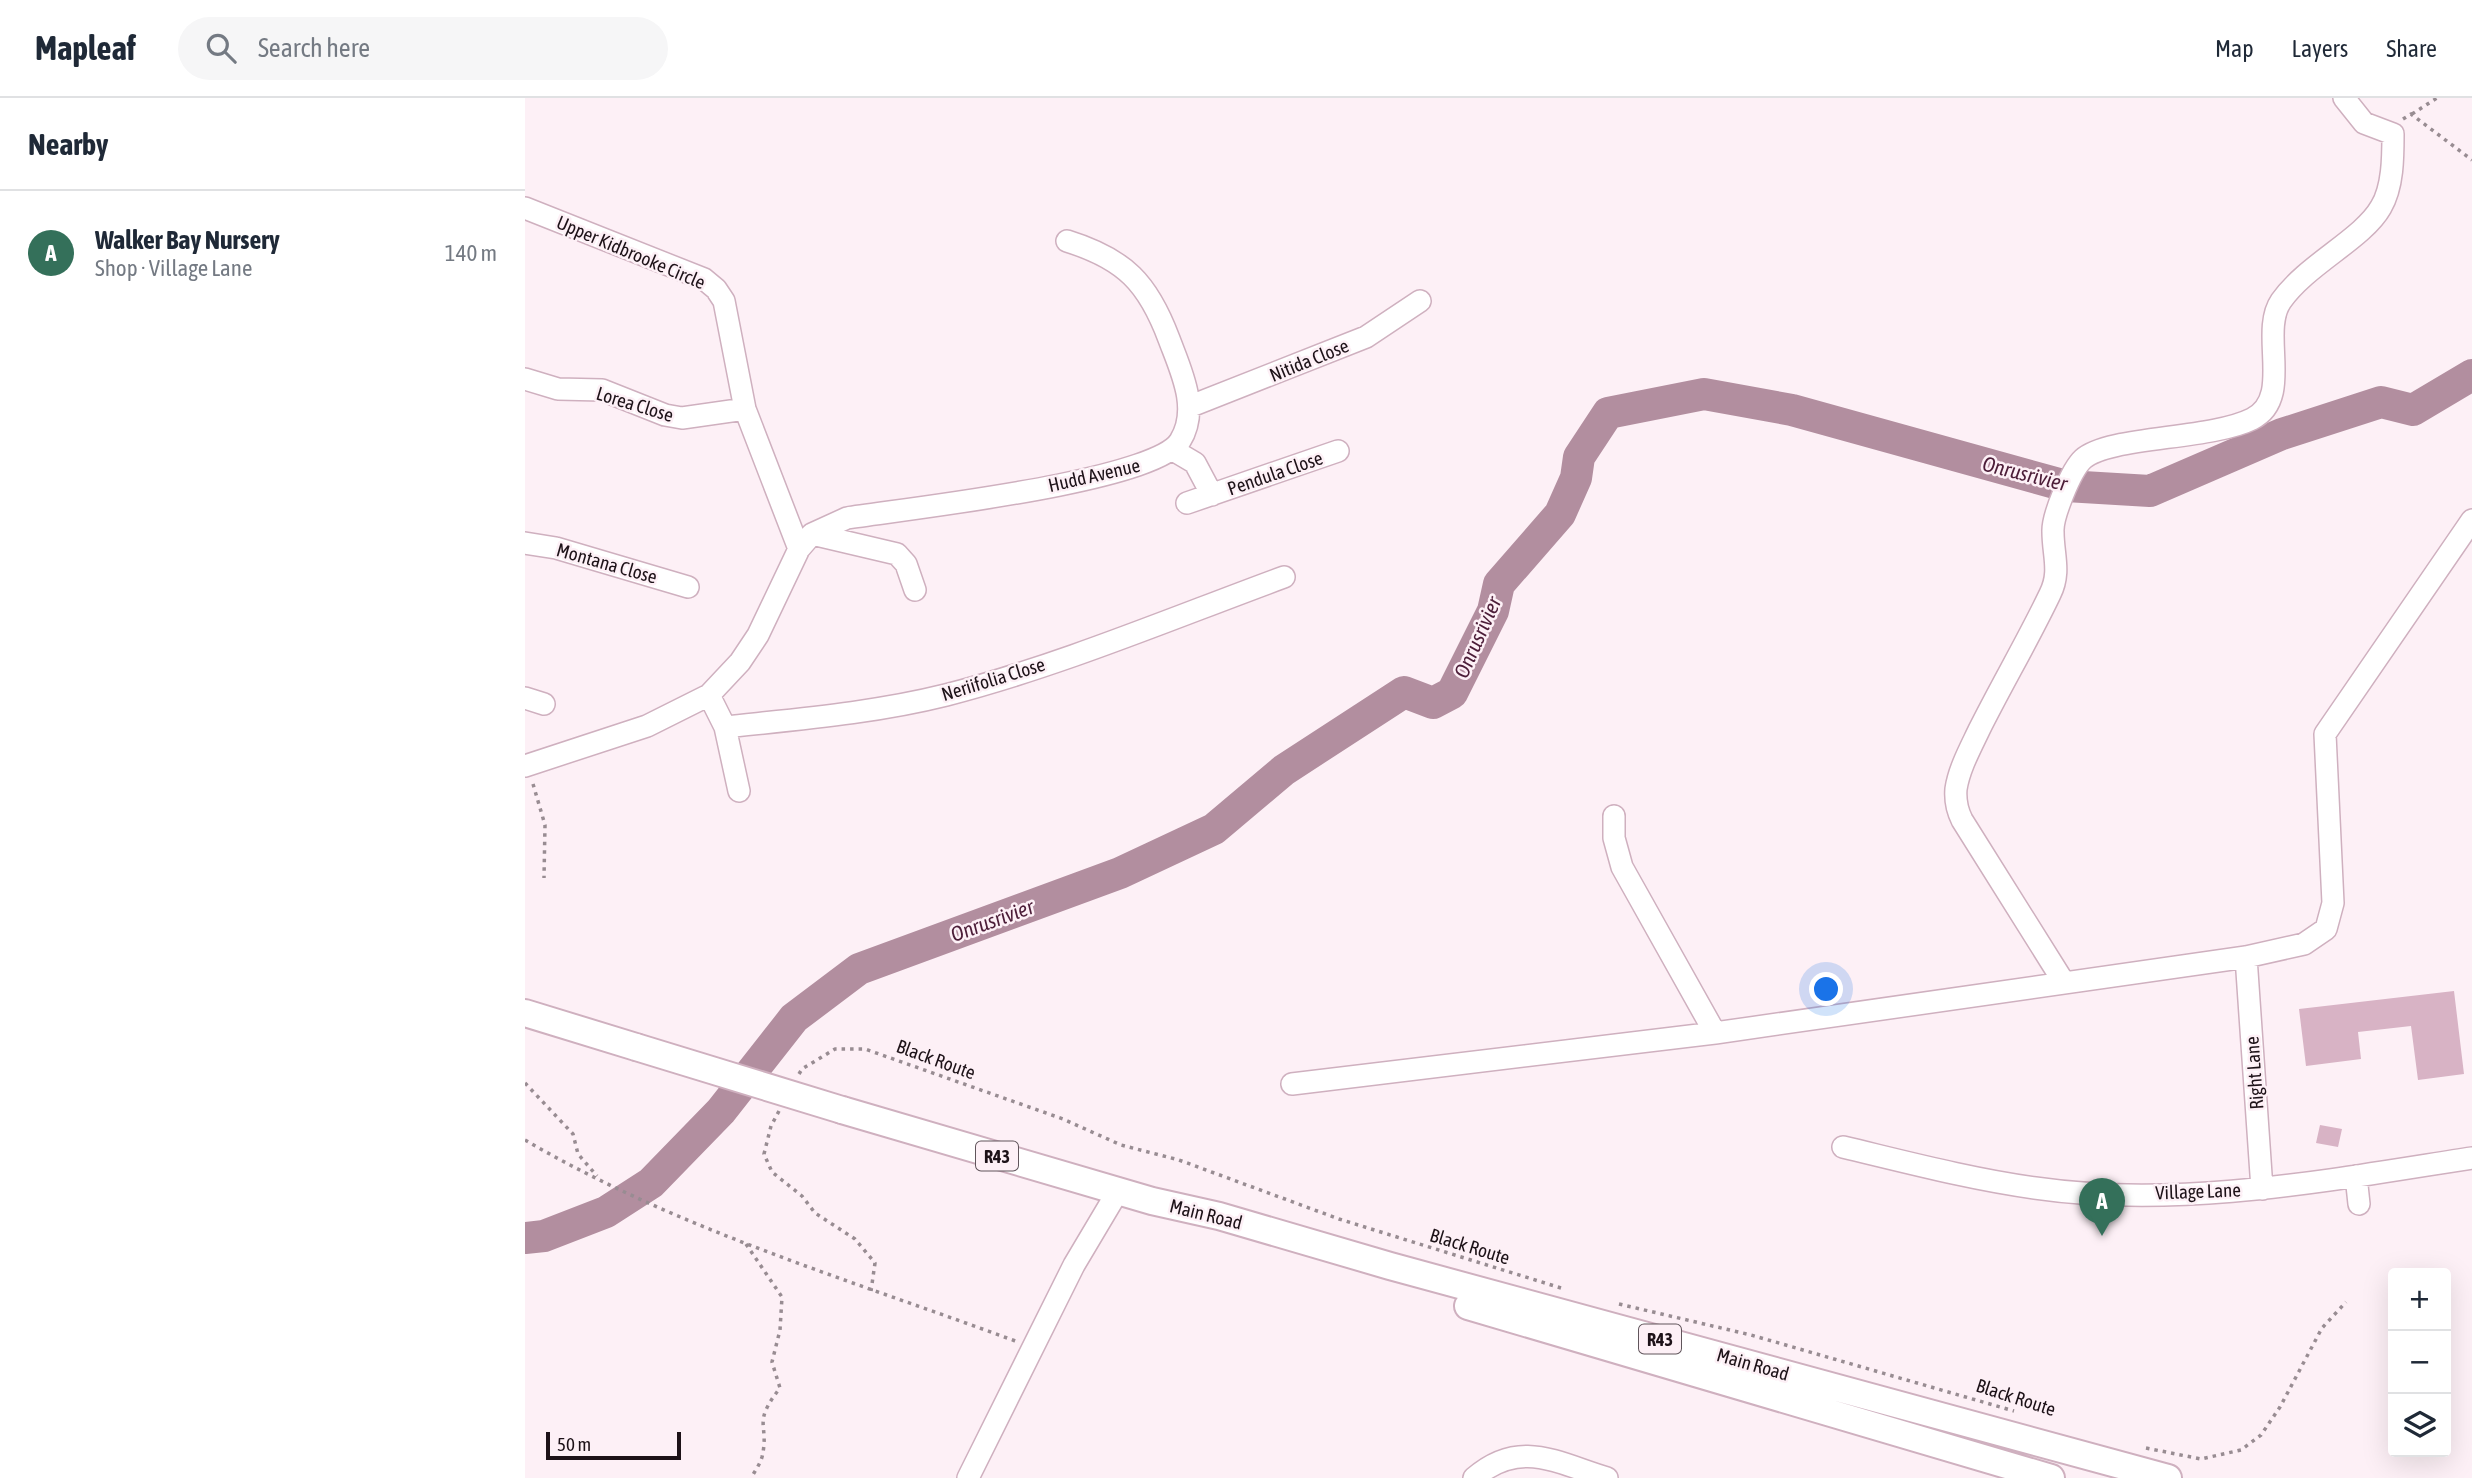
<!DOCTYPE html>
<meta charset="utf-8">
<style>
:root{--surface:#fff;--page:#f6f6f7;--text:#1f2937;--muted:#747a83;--line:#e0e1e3;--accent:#34705a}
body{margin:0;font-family:"Asap Condensed",sans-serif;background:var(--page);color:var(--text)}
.controls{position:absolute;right:21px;bottom:21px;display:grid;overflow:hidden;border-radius:7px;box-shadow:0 7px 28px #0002}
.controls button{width:63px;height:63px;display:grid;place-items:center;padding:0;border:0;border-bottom:2px solid var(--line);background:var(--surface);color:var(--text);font:35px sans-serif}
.scale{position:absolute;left:21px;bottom:18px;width:135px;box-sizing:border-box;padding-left:7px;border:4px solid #1d1218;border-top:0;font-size:19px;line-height:24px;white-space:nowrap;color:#1d1218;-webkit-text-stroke:5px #fdf0f6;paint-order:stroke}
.you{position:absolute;left:1302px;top:892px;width:24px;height:24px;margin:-18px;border:5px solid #fff;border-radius:50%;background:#1a73e8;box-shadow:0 0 0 10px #1a73e833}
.badge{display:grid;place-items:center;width:46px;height:46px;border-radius:50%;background:var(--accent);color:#fff;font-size:23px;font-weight:700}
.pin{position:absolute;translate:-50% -58px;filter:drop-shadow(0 2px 4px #0008)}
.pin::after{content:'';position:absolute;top:37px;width:24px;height:21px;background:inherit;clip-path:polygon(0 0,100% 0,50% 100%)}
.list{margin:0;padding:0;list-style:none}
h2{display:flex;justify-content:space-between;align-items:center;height:91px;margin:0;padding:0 28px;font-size:30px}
h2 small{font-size:23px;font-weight:400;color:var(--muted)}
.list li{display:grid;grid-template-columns:46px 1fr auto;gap:21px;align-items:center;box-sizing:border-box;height:126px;padding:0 28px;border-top:2px solid var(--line)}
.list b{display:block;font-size:26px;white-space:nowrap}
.list p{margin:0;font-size:23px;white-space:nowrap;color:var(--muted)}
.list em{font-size:23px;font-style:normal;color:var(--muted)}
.icon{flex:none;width:38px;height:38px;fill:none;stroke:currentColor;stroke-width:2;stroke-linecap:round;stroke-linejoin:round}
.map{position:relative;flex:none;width:1947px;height:1380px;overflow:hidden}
header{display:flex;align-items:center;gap:42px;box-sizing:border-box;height:98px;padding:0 35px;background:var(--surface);border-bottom:2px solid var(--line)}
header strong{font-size:33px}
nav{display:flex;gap:38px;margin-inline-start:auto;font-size:24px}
.search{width:490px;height:63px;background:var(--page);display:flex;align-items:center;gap:18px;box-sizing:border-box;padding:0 24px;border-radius:38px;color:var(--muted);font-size:26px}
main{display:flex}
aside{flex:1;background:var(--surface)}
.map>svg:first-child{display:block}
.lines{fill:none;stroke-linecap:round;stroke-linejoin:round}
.river{stroke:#b28e9f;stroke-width:32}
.building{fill:#d8b3c5}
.minor-casing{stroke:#cfb0bf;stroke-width:24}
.major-casing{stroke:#cfb0bf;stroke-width:30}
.path{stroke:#988c92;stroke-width:3.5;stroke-dasharray:3.5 5;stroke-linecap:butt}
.minor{stroke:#fff;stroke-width:21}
.major{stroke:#fff;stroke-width:26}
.major-bridge-casing{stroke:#cfb0bf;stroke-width:30;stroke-linecap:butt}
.major-bridge{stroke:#fff;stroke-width:26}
.labels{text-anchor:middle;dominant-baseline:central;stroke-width:5;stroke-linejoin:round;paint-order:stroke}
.shield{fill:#fdf0f6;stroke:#60555b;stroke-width:2}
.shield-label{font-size:18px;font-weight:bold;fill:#1d1218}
.street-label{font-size:19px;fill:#1d1218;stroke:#fdf0f6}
.water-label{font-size:21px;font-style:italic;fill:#4c1d38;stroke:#fdf0f6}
</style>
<header>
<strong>Mapleaf</strong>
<div class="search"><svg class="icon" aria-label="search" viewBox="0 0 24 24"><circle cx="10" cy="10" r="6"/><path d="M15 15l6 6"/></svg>Search here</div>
<nav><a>Map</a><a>Layers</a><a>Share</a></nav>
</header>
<main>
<aside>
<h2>Nearby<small></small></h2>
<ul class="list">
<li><span class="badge">A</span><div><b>Walker Bay Nursery</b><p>Shop · Village Lane</p></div><em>140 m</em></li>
</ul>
</aside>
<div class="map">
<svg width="1947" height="1380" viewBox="0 0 1947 1380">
<rect width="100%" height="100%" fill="#fdf0f6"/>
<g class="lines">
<path class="river" d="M 0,1140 L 19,1138 L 81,1114 L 126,1085 L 196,1013 L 269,920 L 334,871 L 595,775 L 689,731 L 759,672 L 879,594 L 908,605 L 927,595 L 968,513 L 974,486 L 1035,416 L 1051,380 L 1054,359 L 1083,315 L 1179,296 L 1267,312 L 1541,388 L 1625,393 L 1757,336 L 1856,304 L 1888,312 L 1947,277"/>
</g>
<path class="building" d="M 1929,893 L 1939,976 L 1893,982 L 1886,928 L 1833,934 L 1836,961 L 1781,968 L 1774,911 Z
M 1795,1027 L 1817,1031 L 1813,1049 L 1791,1045 Z"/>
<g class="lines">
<g class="minor-casing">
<path id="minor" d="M 0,110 L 179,181 L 191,191 L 199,203 L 220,311 L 274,451
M 0,281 L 33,291 L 77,292 L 140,317 L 157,320 L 220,311
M 666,308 L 841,239 L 895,203
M 648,352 L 670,365 L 687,397
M 662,405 L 813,353
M 287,436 L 372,456 L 381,466 L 390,492
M 0,445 L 31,450 L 163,489
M 184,597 L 200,629 L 214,693
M 0,600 L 19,606
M 200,629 C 274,621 349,615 421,597 C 534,568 650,519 759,479
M 0,668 L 122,628 L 184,597 L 215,564 L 233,537 L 274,451 L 287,436 L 322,420 C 379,411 629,384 655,343 C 675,311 656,273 644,241 C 623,185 600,161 542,143
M 1089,718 L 1089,740 L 1097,769 L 1190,935 L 1721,859 L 1779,846 L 1801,831 L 1808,805 L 1800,636 L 1947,422
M 1721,859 L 1737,1091
M 1538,883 L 1437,722 C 1432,712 1430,703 1431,691 C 1434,671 1445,651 1454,632 C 1477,586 1503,542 1525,496 C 1536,474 1528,457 1528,434 C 1527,419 1546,372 1558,361 C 1583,338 1685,342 1727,321 C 1769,300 1734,235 1756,203 C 1782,166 1838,141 1856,109 C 1868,89 1868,59 1868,36 L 1839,25 L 1819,0
M 767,986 L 1190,935
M 1318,1049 C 1381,1064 1445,1081 1510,1090 C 1654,1111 1805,1082 1947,1060
M 1831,1078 L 1834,1106
M 443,1380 L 549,1167 L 593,1093
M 949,1380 C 995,1340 1032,1365 1082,1380"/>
</g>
<g class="major-casing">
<path id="major" d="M 0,915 L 111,949
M 317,1012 L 627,1103 L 694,1118 L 865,1168 L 1643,1380
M 943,1208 L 1526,1380"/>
</g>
<path class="path" d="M 1887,16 L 1912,0
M 1878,21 L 1886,16 L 1947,62
M 8,686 L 20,727 L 19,780
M 274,976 L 277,971 L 310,951 L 340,951 L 538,1021 L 596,1047 L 654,1062 L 814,1121 L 1036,1190
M 0,985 L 48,1036 L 53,1056 L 72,1078
M 254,1013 L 246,1028 L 239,1056 L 247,1074 L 277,1098 L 290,1115 L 330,1141 L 350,1165 L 346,1193
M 0,1042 C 154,1132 326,1182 493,1244
M 221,1146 L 257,1199 L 255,1232 L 247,1264 L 255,1290 C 226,1327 245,1325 237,1359 C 235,1366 230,1373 226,1380
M 1094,1206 L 1226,1237 L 1489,1313
M 1621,1350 L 1676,1361 L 1716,1352 L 1736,1337 L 1755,1309 L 1797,1230 L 1821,1204"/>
<use href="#minor" class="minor"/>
<use href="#major" class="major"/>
<g class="major-bridge-casing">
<path id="major-bridge" d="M 111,949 L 317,1012"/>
</g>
<use href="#major-bridge" class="major-bridge"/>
</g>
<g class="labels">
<g class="shield">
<rect x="451" y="1043.5" width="42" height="29" rx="5"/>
<rect x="1114" y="1226.5" width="42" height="29" rx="5"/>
</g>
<g class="shield-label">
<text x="472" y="1058">R43</text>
<text x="1135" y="1241">R43</text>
</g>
<g class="street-label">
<text transform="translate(106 154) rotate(23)">Upper Kidbrooke Circle</text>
<text transform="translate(784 262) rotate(-22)">Nitida Close</text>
<text transform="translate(110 306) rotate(17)">Lorea Close</text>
<text transform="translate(750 375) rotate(-19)">Pendula Close</text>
<text transform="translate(569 377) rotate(-13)">Hudd Avenue</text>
<text transform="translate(82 465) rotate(16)">Montana Close</text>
<text transform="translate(468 581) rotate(-17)">Neriifolia Close</text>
<text transform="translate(411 961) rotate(20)">Black Route</text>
<text transform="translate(1729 975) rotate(-94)">Right Lane</text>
<text transform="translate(1673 1093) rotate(-2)">Village Lane</text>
<text transform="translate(681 1116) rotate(14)">Main Road</text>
<text transform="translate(945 1148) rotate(17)">Black Route</text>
<text transform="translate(1228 1266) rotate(16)">Main Road</text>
<text transform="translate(1491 1299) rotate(18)">Black Route</text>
</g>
<g class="water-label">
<text transform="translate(1500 375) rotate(14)">Onrusrivier</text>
<text transform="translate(952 539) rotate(-66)">Onrusrivier</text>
<text transform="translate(467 822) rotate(-20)">Onrusrivier</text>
</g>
</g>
</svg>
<div class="controls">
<button>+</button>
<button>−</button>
<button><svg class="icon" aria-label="layers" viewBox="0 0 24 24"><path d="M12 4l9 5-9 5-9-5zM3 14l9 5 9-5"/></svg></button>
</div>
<div class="scale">50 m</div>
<div class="you"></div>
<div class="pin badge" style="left:1577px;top:1138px">A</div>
</div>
</main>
